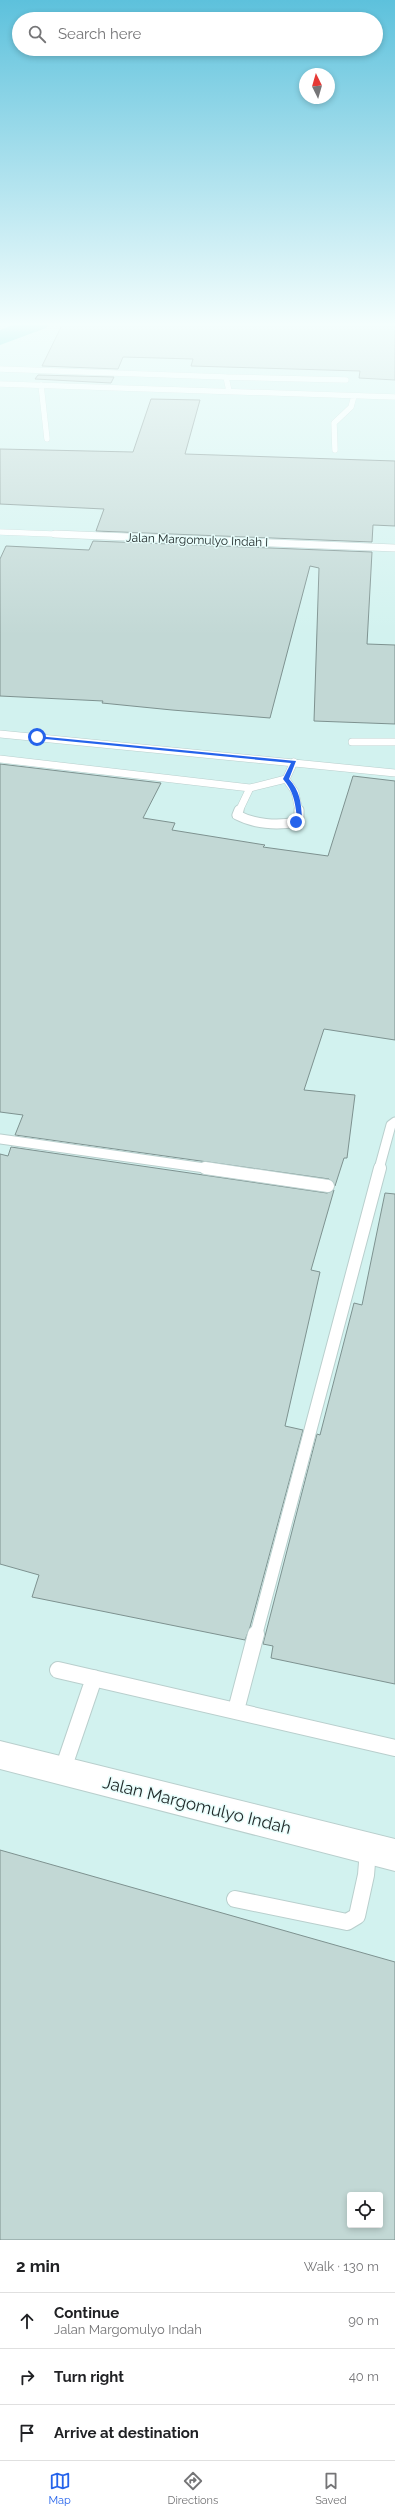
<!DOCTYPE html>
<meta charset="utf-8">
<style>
:root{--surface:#fff;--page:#f6f6f6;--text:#202124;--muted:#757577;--line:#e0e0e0;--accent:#2563eb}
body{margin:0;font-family:Raleway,sans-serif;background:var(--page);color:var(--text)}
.controls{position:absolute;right:12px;bottom:12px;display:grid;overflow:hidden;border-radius:4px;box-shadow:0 2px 6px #0003}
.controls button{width:36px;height:36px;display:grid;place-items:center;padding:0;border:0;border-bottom:1px solid var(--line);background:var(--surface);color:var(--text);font:20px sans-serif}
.compass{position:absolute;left:299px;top:68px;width:36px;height:36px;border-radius:50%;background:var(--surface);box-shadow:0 2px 6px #0003;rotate:355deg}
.stop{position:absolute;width:12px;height:12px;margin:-9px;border:3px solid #2563eb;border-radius:50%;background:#fff}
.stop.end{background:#2563eb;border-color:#fff;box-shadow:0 1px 4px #0008}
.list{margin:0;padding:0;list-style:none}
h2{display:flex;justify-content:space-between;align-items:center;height:52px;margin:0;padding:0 16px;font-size:17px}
h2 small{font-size:13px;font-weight:400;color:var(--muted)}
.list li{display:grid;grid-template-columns:26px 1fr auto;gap:12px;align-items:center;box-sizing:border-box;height:56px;padding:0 16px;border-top:1px solid var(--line)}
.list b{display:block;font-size:15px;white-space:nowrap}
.list p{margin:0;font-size:13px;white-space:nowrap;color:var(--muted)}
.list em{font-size:13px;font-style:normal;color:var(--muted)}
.icon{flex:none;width:22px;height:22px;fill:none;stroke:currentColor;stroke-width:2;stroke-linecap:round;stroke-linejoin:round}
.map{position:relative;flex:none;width:395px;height:2240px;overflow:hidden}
.search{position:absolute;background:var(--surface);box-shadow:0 2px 6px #0003;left:12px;right:12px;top:12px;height:44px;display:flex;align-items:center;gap:10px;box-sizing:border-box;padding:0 14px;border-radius:22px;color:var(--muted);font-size:15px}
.sheet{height:220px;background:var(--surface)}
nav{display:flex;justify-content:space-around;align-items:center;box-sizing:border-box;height:56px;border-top:1px solid var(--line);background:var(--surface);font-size:11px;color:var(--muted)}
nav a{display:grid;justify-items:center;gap:2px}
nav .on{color:var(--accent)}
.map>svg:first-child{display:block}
.built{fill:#d2f2ef;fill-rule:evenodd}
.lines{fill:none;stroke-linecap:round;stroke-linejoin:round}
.river{fill:#2dd4cb;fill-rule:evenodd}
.building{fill:#c2d8d5;stroke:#7e9290;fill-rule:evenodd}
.service-far4-casing{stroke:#b9cfcd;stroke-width:6}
.service-far3-casing{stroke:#b9cfcd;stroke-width:8}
.service-far2-casing{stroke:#b9cfcd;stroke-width:11}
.service-far1-casing{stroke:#b9cfcd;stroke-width:14}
.service-casing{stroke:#b9cfcd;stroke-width:18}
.minor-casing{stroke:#b9cfcd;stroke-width:2}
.service-far4{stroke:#fff;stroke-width:5.5}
.service-far3{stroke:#fff;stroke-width:7}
.service-far2{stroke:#fff;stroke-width:9}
.service-far1{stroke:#fff;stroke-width:12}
.service{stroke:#fff;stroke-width:16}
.minor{fill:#fff;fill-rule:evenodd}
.route{fill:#2563eb}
.labels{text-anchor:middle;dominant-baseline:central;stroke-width:3;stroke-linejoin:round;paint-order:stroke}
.far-street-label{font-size:12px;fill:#1e2626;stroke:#e7fdfb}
.near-street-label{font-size:17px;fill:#1e2626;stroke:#e7fdfb}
</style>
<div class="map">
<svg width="395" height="2240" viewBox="0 0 395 2240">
<rect width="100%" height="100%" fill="#e7fdfb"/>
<path class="built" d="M 0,323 L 395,323 L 395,2240 L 0,2240 ZM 350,2195 L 380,2195 L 380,2225 L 350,2225 Z"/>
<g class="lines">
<path class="river" d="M 18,323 L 50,323 L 46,328 L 0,345 L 0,330 Z"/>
</g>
<path class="building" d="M 63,323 L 395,323 L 395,380 L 359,378 L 360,371 L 191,366 L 193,359 L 123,357 L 118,369 L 42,366 Z
M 38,375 L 114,377 L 111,383 L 35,379 Z
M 151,399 L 200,400 L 185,454 L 395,461 L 395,526 L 373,525 L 372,542 L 96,531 L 104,509 L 0,504 L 0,449 L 133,452 Z
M 93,541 L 372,552 L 367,644 L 395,645 L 395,724 L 314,721 L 319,568 L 310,566 L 270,718 L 172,710 L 102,703 L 103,701 L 0,696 L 0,559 L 6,546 L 89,550 Z
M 0,764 L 161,783 L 143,818 L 175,823 L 172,830 L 265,845 L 263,847 L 328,856 L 353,776 L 395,781 L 395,1040 L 324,1029 L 304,1090 L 355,1095 L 347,1158 L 344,1158 L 335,1186 L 329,1179 L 15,1135 L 23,1115 L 0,1112 Z
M 11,1147 L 327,1193 L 334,1190 L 311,1270 L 320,1272 L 285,1426 L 303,1430 L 250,1627 L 245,1640 L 32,1597 L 39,1575 L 0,1564 L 0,1154 L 8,1156 Z
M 385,1193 L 395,1194 L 395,1684 L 271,1658 L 273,1646 L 263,1644 L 317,1434 L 320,1435 L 354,1303 L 362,1305 Z
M 0,1850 L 395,1962 L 395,2240 L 0,2240 ZM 350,2195 L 380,2195 L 380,2225 L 350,2225 Z"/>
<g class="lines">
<g class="service-far4-casing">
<path id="service-far4" d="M 0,369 L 226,377 L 229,391
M 226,377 L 346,380
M 0,384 L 395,397
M 41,385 L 47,439
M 335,450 L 334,423 L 351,407 L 354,396
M 0,532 L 79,535"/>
</g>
<g class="service-far3-casing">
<path id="service-far3" d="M 55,534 L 395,548
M 0,734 L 395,773
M 352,742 L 395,742
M 0,759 L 250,788
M 286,779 L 295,792 L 299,811
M 286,779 L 294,762
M 239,811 L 250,788 L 286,779"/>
</g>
<g class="service-far2-casing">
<path id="service-far2" d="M 239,810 L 237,815 C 254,824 277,826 296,822 L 299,818 L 299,810
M 0,1139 L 212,1169
M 379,1169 L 391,1125 L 395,1122"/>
</g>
<g class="service-far1-casing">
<path id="service-far1" d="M 205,1168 L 328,1186
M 256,1635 L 380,1168"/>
</g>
<g class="service-casing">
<path id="service" d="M 58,1670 L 395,1748
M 236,1710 L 256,1634
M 63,1769 L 94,1678
M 235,1899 L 347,1922 L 357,1916 L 366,1875 L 368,1850"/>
</g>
<g class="minor-casing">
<path id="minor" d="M 0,1741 L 395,1839 L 395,1871 L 0,1769 Z"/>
</g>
<use href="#service-far4" class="service-far4"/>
<use href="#service-far3" class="service-far3"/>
<use href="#service-far2" class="service-far2"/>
<use href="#service-far1" class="service-far1"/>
<use href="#service" class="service"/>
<use href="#minor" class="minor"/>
</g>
<linearGradient id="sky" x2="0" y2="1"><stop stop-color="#5dc1dc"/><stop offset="0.51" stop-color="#f4fefd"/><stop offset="1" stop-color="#f4fefd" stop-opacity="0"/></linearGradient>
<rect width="395" height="636" fill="url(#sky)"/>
<path class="route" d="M 37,736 L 296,761 L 289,779 C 300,791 301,802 302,818 L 298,823 L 294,822 L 297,818 C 295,802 294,792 283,779 L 291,763 L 35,738 Z"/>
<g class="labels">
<g class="far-street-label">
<text transform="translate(197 540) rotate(2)">Jalan Margomulyo Indah I</text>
</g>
<g class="near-street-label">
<text transform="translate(197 1805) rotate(14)">Jalan Margomulyo Indah</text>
</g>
</g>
</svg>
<div class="controls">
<button><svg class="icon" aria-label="locate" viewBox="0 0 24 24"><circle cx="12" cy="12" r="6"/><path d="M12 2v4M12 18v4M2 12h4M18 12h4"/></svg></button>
</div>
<svg class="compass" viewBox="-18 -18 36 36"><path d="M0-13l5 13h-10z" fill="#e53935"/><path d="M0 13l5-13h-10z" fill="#757577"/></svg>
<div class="stop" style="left:37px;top:737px"></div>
<div class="stop end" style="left:296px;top:822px"></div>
<div class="search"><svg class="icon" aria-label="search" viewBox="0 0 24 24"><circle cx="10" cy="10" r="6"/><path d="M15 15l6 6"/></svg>Search here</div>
</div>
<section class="sheet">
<h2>2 min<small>Walk · 130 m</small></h2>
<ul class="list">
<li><svg class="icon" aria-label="ahead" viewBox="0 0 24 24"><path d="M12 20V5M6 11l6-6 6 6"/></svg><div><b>Continue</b><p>Jalan Margomulyo Indah</p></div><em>90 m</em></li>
<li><svg class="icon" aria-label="right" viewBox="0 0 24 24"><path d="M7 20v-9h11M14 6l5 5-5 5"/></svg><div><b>Turn right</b></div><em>40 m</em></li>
<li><svg class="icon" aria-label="arrive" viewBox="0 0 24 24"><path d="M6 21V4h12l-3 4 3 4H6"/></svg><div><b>Arrive at destination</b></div></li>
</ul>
</section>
<nav>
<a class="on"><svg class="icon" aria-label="map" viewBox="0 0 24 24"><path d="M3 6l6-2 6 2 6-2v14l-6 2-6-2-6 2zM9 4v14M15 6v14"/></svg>Map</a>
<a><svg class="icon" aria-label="directions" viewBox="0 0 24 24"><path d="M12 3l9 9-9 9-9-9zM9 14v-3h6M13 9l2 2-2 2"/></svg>Directions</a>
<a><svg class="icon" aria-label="saved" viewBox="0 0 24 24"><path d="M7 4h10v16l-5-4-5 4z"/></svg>Saved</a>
</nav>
